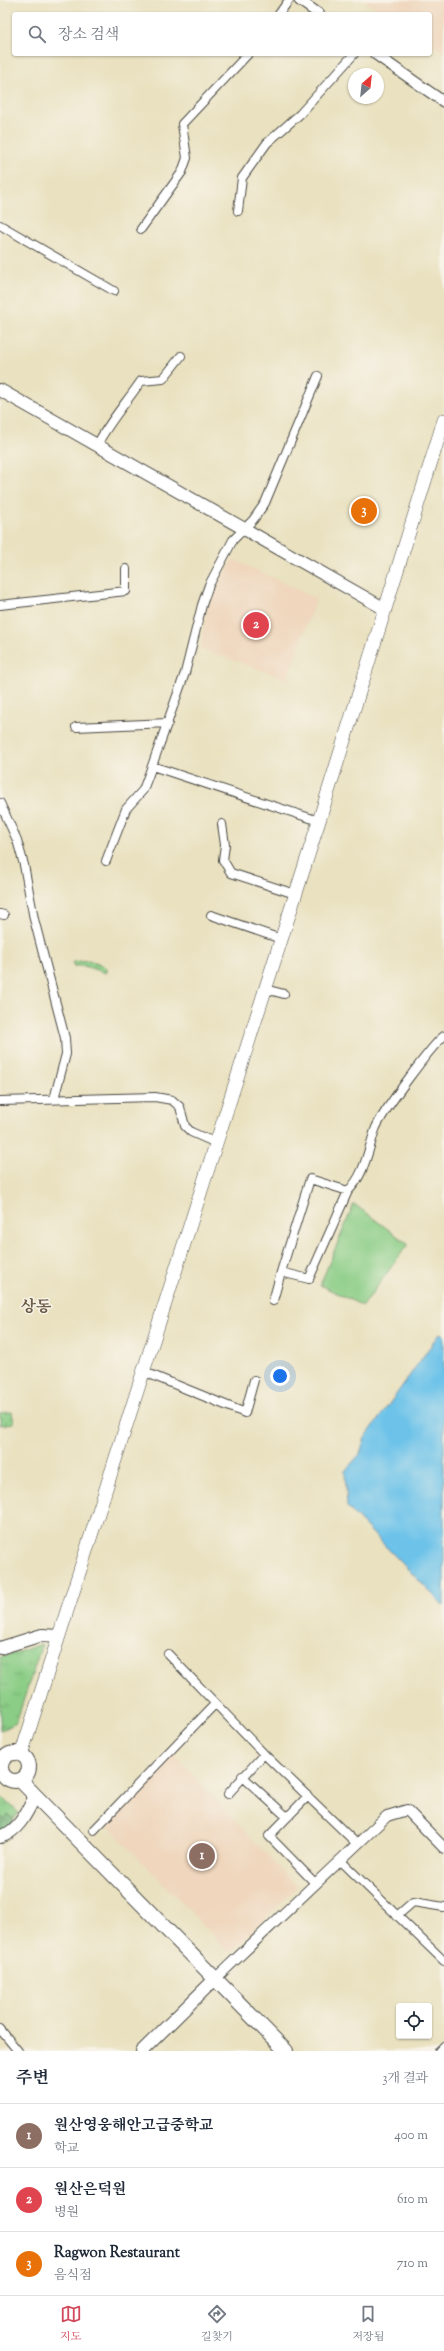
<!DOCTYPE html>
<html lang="ko">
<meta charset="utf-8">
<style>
:root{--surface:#fff;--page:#f2f2f3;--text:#1f2937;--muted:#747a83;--line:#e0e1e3;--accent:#d1495b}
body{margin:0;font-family:"Sorts Mill Goudy","Noto Serif KR",serif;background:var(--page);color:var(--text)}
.controls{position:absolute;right:12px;bottom:12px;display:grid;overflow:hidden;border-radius:4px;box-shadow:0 1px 3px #0004}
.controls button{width:36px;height:36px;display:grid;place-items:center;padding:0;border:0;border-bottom:1px solid var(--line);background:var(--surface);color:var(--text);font:20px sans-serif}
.compass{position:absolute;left:348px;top:68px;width:36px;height:36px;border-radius:50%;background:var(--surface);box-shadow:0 1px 3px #0004;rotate:27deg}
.you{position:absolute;left:280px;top:1376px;width:14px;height:14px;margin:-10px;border:3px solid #fff;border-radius:50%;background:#1a73e8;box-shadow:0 0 0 6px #1a73e833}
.badge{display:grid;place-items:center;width:26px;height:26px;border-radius:50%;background:var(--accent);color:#fff;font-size:13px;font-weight:700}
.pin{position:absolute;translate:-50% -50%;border:2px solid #fff;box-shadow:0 1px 4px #0006}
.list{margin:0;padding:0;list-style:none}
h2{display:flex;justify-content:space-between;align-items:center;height:52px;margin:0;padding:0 16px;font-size:17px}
h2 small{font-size:13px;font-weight:400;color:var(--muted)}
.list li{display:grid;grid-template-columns:26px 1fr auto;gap:12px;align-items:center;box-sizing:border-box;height:64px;padding:0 16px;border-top:1px solid var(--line)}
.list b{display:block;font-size:15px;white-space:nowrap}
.list p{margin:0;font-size:13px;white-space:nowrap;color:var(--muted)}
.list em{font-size:13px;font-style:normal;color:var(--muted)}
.icon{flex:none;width:22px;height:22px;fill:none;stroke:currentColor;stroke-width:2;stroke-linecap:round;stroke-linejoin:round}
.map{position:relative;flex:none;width:444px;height:2051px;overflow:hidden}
.search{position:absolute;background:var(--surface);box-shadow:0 1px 3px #0004;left:12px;right:12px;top:12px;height:44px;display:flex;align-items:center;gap:10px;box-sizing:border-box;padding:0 14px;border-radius:4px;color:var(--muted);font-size:15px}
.sheet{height:244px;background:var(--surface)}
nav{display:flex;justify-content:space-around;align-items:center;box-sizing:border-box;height:56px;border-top:1px solid var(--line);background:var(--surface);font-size:11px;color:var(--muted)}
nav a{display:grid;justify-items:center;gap:2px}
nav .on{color:var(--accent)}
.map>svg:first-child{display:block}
.built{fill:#efd6bc}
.grass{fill:url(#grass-tufts);stroke:#5b7c58}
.forest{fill:url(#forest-crowns);stroke:#4e6e4f}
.park{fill:#8bcd86;stroke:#5b7c58}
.garden{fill:url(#garden-dots);stroke:#5b7c58}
.water{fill:#6cc2e9;stroke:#4c768a}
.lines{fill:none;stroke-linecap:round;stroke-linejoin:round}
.minor-casing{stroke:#484641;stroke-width:10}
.tertiary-casing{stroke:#484641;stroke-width:12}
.secondary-casing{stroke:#484641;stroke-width:14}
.primary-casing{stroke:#484641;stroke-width:14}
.trunk-casing{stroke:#484641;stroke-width:16}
.minor{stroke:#fff;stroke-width:8}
.tertiary{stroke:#fff;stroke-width:10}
.secondary{stroke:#fff;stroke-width:12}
.primary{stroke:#fff;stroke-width:13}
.trunk{stroke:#fff;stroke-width:14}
.labels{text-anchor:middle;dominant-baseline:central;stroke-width:3;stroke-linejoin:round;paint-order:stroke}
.quarter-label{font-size:16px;font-weight:bold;fill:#6b5b47;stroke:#f7f3e8}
</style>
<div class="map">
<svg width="444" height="2051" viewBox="0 0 444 2051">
<defs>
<pattern id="grass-tufts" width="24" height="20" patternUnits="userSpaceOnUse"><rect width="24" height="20" fill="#8bcd86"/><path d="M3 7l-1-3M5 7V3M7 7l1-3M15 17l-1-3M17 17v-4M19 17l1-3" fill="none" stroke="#78b074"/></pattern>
<pattern id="forest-crowns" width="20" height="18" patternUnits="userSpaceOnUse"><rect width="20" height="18" fill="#70b073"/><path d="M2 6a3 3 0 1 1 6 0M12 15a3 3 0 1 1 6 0" fill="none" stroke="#5c8f5f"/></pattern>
<pattern id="garden-dots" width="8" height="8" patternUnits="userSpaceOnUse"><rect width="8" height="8" fill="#8bcd86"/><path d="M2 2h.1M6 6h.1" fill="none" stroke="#78b074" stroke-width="1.8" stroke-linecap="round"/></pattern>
</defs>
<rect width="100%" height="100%" fill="#f7f3e8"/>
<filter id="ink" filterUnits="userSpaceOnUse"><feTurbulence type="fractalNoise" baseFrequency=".025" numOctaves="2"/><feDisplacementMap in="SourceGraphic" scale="8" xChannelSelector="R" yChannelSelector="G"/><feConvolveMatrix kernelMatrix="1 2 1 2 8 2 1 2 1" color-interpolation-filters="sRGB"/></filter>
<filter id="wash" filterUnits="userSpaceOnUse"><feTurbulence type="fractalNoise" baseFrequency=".012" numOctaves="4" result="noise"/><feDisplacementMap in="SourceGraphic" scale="16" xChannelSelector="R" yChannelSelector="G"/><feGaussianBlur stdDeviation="0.9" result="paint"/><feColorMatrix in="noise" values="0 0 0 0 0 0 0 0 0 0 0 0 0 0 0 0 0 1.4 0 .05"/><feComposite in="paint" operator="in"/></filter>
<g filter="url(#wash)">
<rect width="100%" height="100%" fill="#e9e1bf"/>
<path class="built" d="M 363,0 L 444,0 L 444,52 L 430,43 L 430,14 L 385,14 Z
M 233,559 L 316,599 L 287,679 L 200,649 L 208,602 Z
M 174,1754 L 297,1887 L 230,1953 L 106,1824 Z"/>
<path class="grass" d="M 42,1644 L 16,1723 L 0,1731 L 0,1657 L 10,1655 Z
M 0,1795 L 19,1813 L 14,1819 L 7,1815 L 4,1819 L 0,1817 Z"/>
<path class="forest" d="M 7,1814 L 14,1819 L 10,1828 L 0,1832 L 0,1817 L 4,1819 Z"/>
<path class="park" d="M 354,1204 L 408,1244 L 363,1306 L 320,1285 Z"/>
<path class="garden" d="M 89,960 L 106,968 L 106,973 L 84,966 L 73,966 L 73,962 Z
M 12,1412 L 14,1423 L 0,1425 L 0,1413 Z"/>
<path class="water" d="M 440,1333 L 444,1335 L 444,1606 L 347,1507 L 345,1471 L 360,1454 L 365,1438 Z"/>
</g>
<g filter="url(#ink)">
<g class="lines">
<g class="minor-casing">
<path id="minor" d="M 279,14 L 289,0
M 238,211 L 242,178 L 267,143 L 300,114 L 354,54
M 0,225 L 114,291
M 141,229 L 182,172 L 187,158 L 182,124 L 248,54
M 97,445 C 109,422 126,403 141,381 L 163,379 L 181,356
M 0,605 L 126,591 L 126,569
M 76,727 L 168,723
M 152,766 L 319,821
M 0,803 L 17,840 L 24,865 L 34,919 L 65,1038 L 66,1054 L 54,1099
M 222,824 L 225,845 L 223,860 L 231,873 L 295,894
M 106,861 L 126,809 L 143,790 L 152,766 L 185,673 L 202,605 L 209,585 L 233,540 L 253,520 L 265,503 L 318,376
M 0,914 L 4,915
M 211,915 L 281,939
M 265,989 L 284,994
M 0,1101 L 155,1097 L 172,1100 L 180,1107 L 185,1126 L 191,1132 L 216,1143
M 281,1272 L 310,1179 L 348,1191
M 273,1301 L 281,1272 L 309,1279 L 348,1191 C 364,1176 368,1151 375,1130 C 380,1115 432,1045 444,1036
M 142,1371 L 245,1413 L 254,1380
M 168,1654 L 264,1754 L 357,1844
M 242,1776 L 287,1817
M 228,1794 L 264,1754
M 308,1796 L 269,1836 L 316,1884
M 94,1830 L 215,1704
M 341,1861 L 444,1961
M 397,1916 L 413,1902 L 444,1907
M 0,2029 L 18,2051
M 439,2051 L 444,2046"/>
</g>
<g class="tertiary-casing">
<path id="tertiary" d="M 299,0 L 319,14
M 375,54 L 444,102
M 216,1978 L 387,1816 L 407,1810 L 444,1848"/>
</g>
<g class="secondary-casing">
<path id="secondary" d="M 0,390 L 385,609
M 0,1648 L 42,1635 L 58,1636
M 0,1837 C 19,1831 27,1812 35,1796
M 142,2051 L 216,1978"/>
</g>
<g class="primary-casing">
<path id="primary" d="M 21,1755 L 319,821 L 444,420"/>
</g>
<g class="trunk-casing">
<path id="trunk" d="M1 1767a14 14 0 1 1 28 0a14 14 0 1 1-28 0Z
M 20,1780 L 286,2051"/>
</g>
<use href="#minor" class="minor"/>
<use href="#tertiary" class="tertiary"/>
<use href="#secondary" class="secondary"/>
<use href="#primary" class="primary"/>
<use href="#trunk" class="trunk"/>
</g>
</g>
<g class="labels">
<g class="quarter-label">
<text x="36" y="1308">상동</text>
</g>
</g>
</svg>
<div class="controls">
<button><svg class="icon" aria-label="locate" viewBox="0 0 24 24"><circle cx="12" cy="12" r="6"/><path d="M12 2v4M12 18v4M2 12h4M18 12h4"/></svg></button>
</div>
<svg class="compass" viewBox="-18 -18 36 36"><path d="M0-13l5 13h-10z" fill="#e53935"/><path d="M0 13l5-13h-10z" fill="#747a83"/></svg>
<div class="you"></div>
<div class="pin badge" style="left:202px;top:1856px;background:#8d6e63">1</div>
<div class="pin badge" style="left:256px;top:625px;background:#e0444e">2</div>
<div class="pin badge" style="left:364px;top:511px;background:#e8710a">3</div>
<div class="search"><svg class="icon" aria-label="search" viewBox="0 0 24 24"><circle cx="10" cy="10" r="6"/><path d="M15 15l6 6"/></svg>장소 검색</div>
</div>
<section class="sheet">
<h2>주변<small>3개 결과</small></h2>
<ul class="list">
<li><span class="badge" style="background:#8d6e63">1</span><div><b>원산영웅해안고급중학교</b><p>학교</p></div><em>400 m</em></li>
<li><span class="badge" style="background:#e0444e">2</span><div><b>원산은덕원</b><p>병원</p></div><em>610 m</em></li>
<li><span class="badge" style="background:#e8710a">3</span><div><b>Ragwon Restaurant</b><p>음식점</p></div><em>710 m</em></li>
</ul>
</section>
<nav>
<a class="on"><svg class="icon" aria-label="map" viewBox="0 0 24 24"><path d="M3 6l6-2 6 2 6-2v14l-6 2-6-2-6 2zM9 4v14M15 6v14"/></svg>지도</a>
<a><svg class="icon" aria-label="directions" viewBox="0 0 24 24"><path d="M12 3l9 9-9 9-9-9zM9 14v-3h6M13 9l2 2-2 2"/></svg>길찾기</a>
<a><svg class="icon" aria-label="saved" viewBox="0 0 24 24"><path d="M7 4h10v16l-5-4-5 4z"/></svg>저장됨</a>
</nav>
